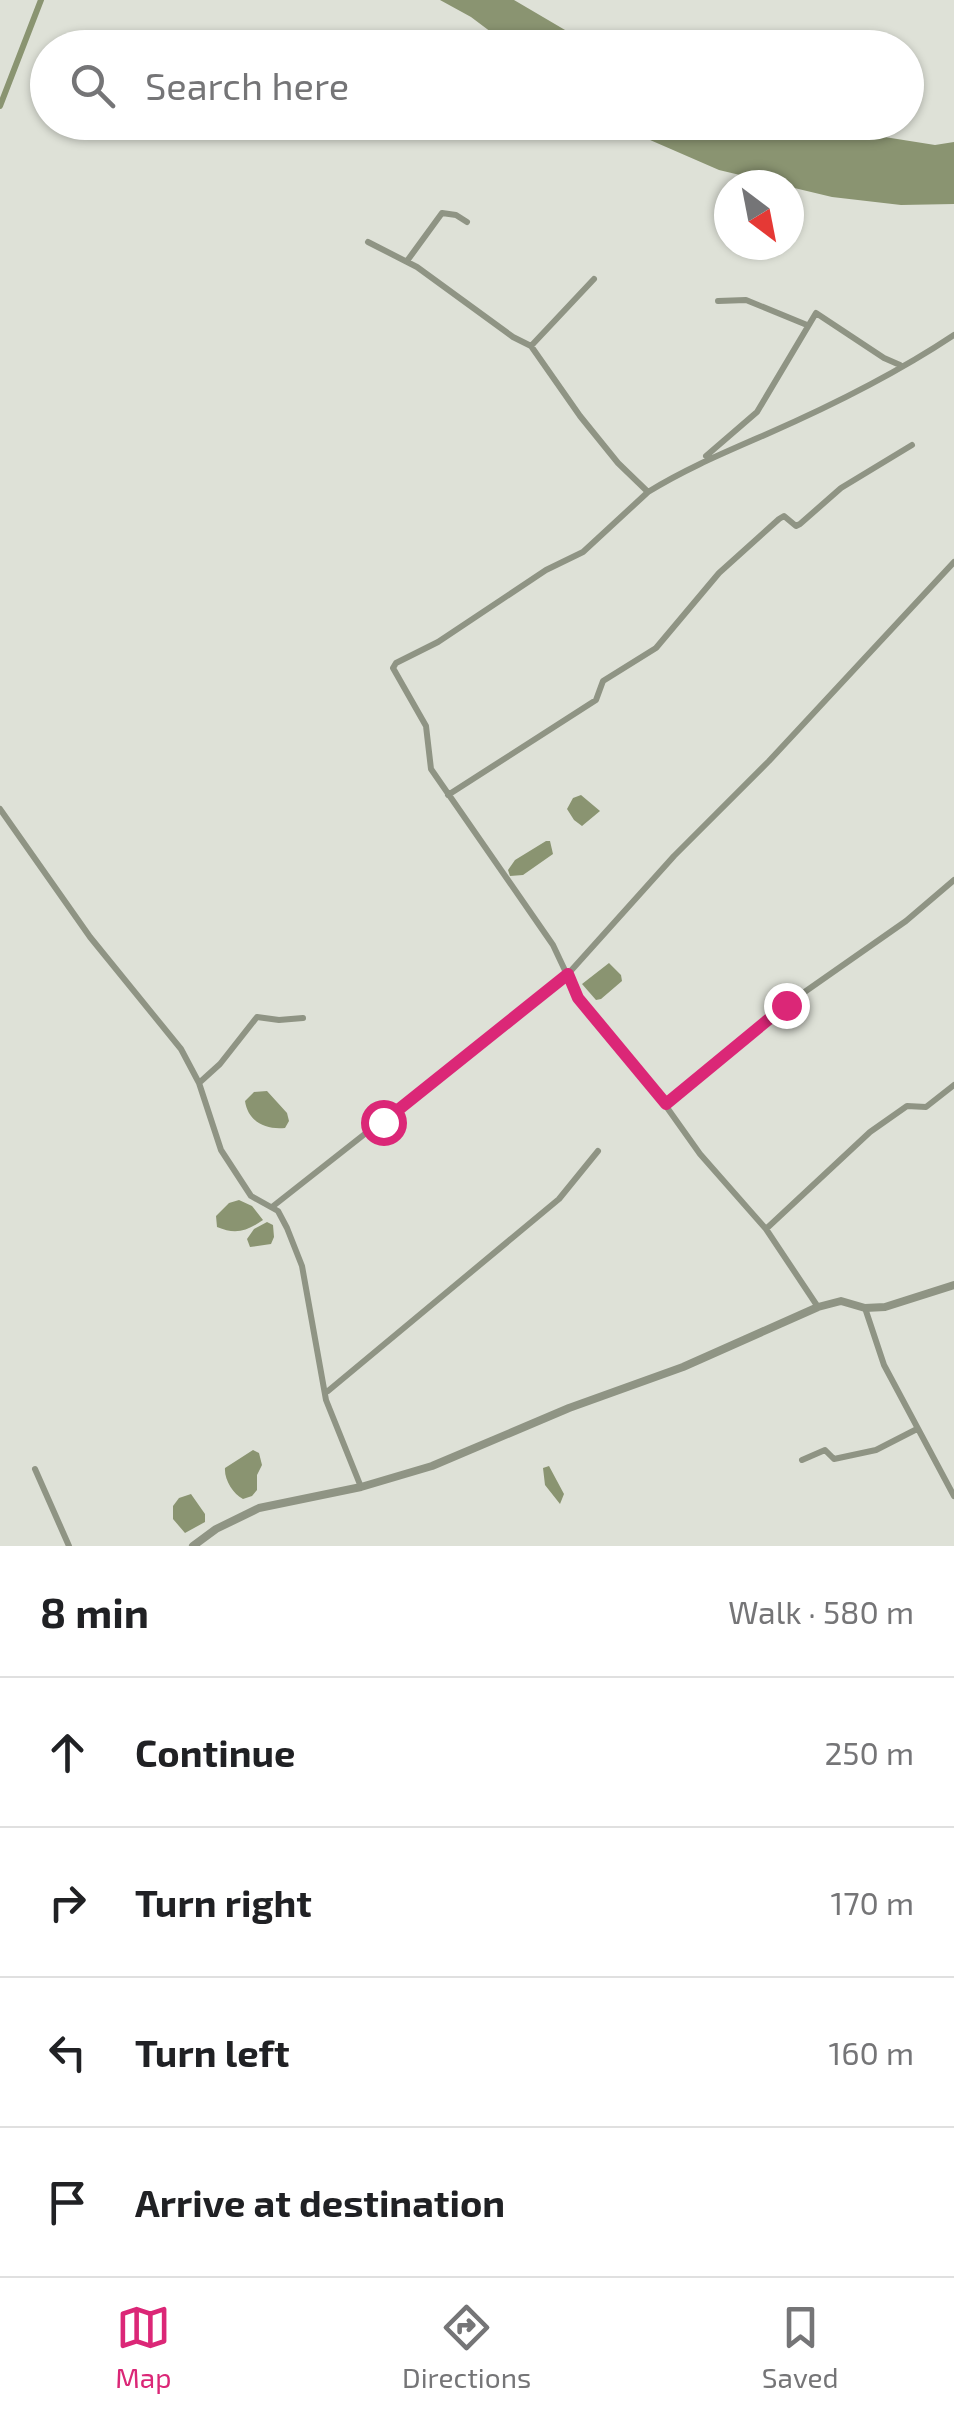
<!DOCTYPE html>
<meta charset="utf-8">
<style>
:root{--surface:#fff;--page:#f6f6f6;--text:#202124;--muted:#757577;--line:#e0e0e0;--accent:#db2777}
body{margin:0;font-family:"Exo 2",sans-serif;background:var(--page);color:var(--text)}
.compass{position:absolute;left:714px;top:170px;width:90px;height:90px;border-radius:50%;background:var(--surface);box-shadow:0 2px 8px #0004;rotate:148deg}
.stop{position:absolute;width:30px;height:30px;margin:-22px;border:8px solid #db2777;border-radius:50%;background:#fff}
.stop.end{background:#db2777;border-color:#fff;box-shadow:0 2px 10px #0008}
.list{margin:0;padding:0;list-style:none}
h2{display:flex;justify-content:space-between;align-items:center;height:130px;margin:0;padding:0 40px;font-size:42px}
h2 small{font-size:32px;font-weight:400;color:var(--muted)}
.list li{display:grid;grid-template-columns:65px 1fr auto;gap:30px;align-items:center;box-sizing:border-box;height:150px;padding:0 40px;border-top:2px solid var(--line)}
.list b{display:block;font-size:38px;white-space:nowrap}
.list em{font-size:32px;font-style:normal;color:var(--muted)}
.icon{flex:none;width:55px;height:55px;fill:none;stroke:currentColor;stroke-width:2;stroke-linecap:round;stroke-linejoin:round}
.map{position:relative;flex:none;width:954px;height:1546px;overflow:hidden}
.search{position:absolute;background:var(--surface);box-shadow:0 2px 8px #0004;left:30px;right:30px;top:30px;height:110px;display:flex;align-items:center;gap:25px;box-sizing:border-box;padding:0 35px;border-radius:55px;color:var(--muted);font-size:38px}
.sheet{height:730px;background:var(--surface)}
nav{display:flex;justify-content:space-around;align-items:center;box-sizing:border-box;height:140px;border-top:2px solid var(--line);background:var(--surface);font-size:28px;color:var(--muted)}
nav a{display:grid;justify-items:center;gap:5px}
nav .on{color:var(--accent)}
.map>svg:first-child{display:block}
.water{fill:#8a9471}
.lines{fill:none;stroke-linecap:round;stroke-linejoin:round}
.canal{stroke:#8a9471;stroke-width:6}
.minor{stroke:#8f9484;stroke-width:6}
.tertiary{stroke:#8f9484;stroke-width:8}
.route{stroke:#db2777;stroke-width:12}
</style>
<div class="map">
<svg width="954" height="1546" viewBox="0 0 954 1546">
<rect width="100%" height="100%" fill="#dee1d7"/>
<path class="water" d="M 440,0 L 514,0 L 594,47 L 511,47 L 471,17 Z
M 611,123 L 756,123 L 820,135 L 872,135 L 935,145 L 954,142 L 954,204 L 901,205 L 832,197 L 719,170 Z
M 581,795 L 600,811 L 582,826 L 574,820 L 567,809 L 573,798 Z
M 546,841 L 550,841 L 553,854 L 523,875 L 510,876 L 508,870 L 515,860 Z
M 609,963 L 621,975 L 622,981 L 601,999 L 596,1000 L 582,984 Z
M 267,1091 L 287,1113 L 289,1121 L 285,1128 C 266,1130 248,1122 245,1101 L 254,1092 Z
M 239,1200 L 252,1206 L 263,1220 C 247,1231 236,1235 217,1227 L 216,1216 L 229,1203 Z
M 267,1222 L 273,1225 L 274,1237 L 271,1244 L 250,1247 L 247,1239 L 254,1229 Z
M 253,1450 L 259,1453 L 262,1465 L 257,1475 L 257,1490 L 252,1496 L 243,1499 C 233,1494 224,1479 225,1468 Z
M 549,1466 L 564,1494 L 560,1504 L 545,1485 L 543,1468 Z
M 191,1494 L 205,1514 L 205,1522 L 185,1533 L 173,1519 L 173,1506 L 179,1498 Z"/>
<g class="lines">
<path class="canal" d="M 0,106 L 41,0"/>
<path class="minor" d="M 368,242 L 417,267 L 513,337 L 531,346 L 580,416 L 618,463 L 648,492 L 583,552 L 546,570 L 438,642 L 396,663 L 393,668 L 426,726 L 431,769 L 553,945 L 578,998 L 646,1078 L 700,1154 L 766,1229 L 818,1307
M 407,261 L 442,213 L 456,215 L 467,222
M 718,301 L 746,300 L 807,325
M 531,346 L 594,279
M 706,456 L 757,412 L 816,313 L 884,358 L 900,365
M 648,492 C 687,468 726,452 767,434 C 831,406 897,373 954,335
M 448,795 L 596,700 L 603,681 L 656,648 L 719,573 L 779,519 L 784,516 L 796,526 L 800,524 L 841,488 L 912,445
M 0,809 L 90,937 L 181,1049 L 199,1083 L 221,1150 L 251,1196 L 278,1211 L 287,1228 L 302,1266 L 326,1400 L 361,1487
M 199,1083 L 220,1064 L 257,1017 L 279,1020 L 303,1018
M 666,1105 L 786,1005 L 906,921 L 954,880
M 272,1207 L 568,974 L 674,856 L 769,761 L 954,562
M 766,1229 L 870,1132 L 907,1106 L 926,1107 L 954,1085
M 865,1308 L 884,1365 L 954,1496
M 328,1391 L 559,1199 L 598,1151
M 802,1460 L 825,1450 L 834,1459 L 876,1450 L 917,1429
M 35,1469 L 69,1546"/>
<path class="tertiary" d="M 193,1546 L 216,1529 L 259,1508 L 361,1487 L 432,1466 L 569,1408 L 683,1367 L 818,1307 L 841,1301 L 865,1308 L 885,1307 L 954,1285"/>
</g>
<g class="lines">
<path class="route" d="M 383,1122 L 568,974 L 578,998 L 666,1104 L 786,1005"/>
</g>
</svg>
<svg class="compass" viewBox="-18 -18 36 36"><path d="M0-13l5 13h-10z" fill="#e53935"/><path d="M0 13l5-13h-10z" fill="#757577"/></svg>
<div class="stop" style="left:383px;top:1122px"></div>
<div class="stop end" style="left:786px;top:1005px"></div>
<div class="search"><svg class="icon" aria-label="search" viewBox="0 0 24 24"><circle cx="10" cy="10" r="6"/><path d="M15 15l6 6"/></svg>Search here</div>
</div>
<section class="sheet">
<h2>8 min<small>Walk · 580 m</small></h2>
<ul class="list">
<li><svg class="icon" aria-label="ahead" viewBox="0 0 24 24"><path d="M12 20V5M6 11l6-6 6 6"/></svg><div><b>Continue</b></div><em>250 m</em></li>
<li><svg class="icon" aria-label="right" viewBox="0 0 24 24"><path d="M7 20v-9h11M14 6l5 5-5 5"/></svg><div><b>Turn right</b></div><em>170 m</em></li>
<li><svg class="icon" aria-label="left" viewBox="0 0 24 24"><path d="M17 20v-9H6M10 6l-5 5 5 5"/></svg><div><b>Turn left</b></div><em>160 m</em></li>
<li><svg class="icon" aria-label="arrive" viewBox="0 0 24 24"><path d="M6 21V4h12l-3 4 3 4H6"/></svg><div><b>Arrive at destination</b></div></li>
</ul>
</section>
<nav>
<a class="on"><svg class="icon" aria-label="map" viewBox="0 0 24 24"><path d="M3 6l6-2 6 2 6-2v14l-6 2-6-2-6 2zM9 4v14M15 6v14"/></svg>Map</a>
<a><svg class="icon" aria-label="directions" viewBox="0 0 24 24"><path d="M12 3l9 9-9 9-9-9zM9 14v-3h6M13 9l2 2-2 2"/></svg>Directions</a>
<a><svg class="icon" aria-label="saved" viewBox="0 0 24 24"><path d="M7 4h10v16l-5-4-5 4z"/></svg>Saved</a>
</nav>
